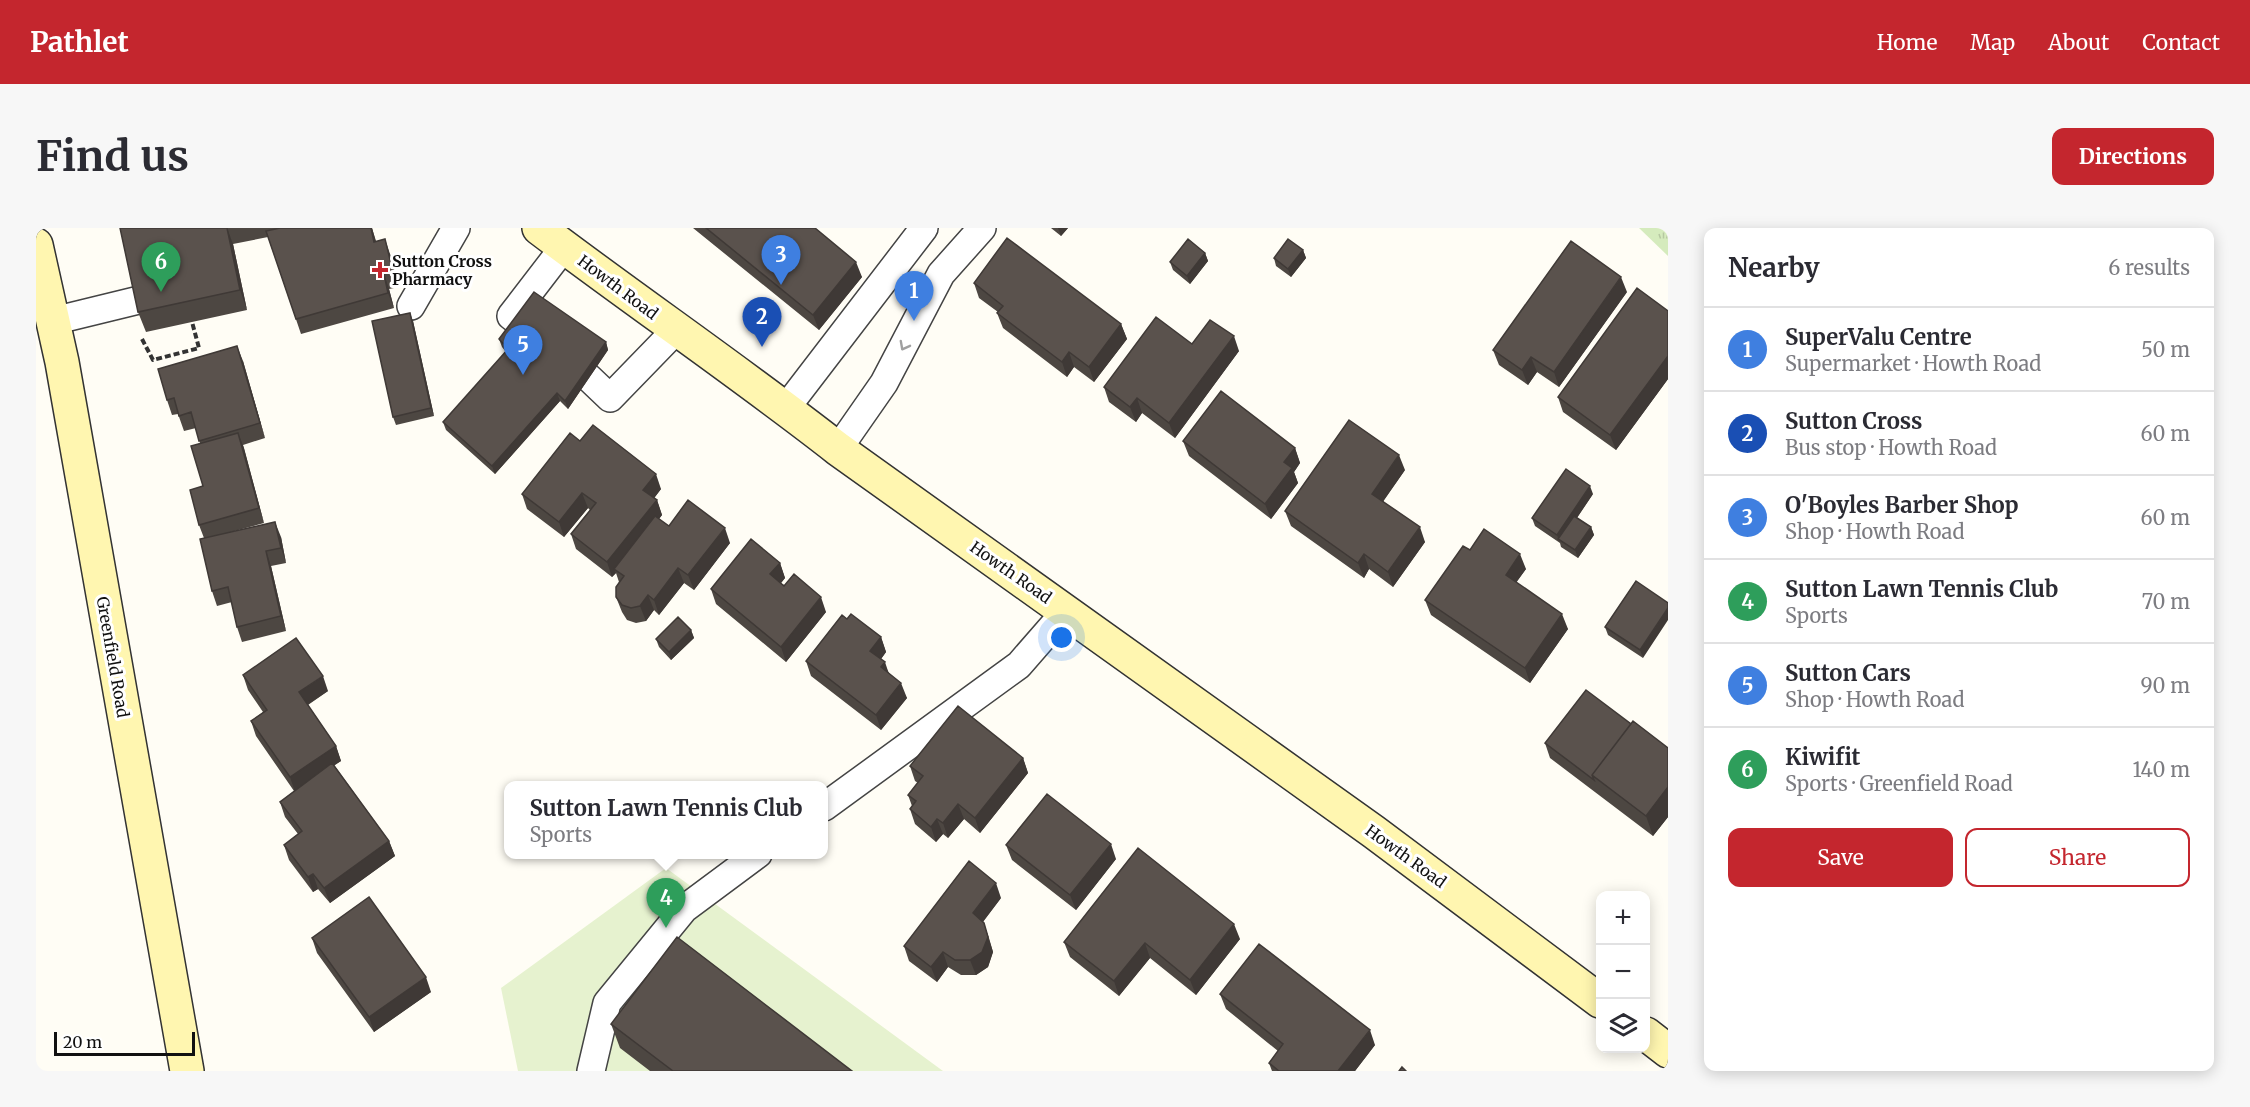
<!DOCTYPE html>
<meta charset="utf-8">
<style>
:root{--surface:#fff;--page:#f7f7f7;--text:#2b2b33;--muted:#7c7c81;--line:#e1e1e2;--accent:#c4262e}
body{margin:0;font-family:Merriweather,serif;background:var(--page);color:var(--text)}
.controls{position:absolute;right:18px;bottom:18px;display:grid;overflow:hidden;border-radius:12px;box-shadow:0 3px 15px #0003}
.controls button{width:54px;height:54px;display:grid;place-items:center;padding:0;border:0;border-bottom:2px solid var(--line);background:var(--surface);color:var(--text);font:30px sans-serif}
.scale{position:absolute;left:18px;bottom:15px;width:141px;box-sizing:border-box;padding-left:6px;border:3px solid #111;border-top:0;font-size:16px;line-height:21px;white-space:nowrap;color:#111;-webkit-text-stroke:4px #fff;paint-order:stroke}
.you{position:absolute;left:1026px;top:410px;width:21px;height:21px;margin:-15px;border:4px solid #fff;border-radius:50%;background:#1a73e8;box-shadow:0 0 0 9px #1a73e833}
.badge{display:grid;place-items:center;width:39px;height:39px;border-radius:50%;background:var(--accent);color:#fff;font-size:20px;font-weight:700}
.pin{position:absolute;translate:-50% -50px;filter:drop-shadow(0 2px 3px #0008)}
.pin::after{content:'';position:absolute;top:32px;width:21px;height:18px;background:inherit;clip-path:polygon(0 0,100% 0,50% 100%)}
.popup{position:absolute;left:468px;top:553px;width:324px;height:78px;box-sizing:border-box;display:grid;place-content:center;border-radius:12px;background:var(--surface);filter:drop-shadow(0 2px 4px #0005);font-size:20px;white-space:nowrap;color:var(--muted)}
.popup b{font-size:22px;color:var(--text)}
.popup::after{content:'';position:absolute;left:50%;top:100%;margin-left:-12px;border:12px solid transparent;border-top-color:var(--surface)}
.list{margin:0;padding:0;list-style:none}
h2{display:flex;justify-content:space-between;align-items:center;height:78px;margin:0;padding:0 24px;font-size:26px}
h2 small{font-size:20px;font-weight:400;color:var(--muted)}
.list li{display:grid;grid-template-columns:39px 1fr auto;gap:18px;align-items:center;box-sizing:border-box;height:84px;padding:0 24px;border-top:2px solid var(--line)}
.list b{display:block;font-size:22px;white-space:nowrap}
.list p{margin:0;font-size:20px;white-space:nowrap;color:var(--muted)}
.list em{font-size:20px;font-style:normal;color:var(--muted)}
.actions{display:flex;gap:12px;padding:18px 24px}
.actions a{flex:1;padding:14px 0;border:2px solid var(--accent);border-radius:12px;text-align:center;font-size:21px;color:var(--accent)}
.actions .main{background:var(--accent);color:#fff}
.icon{flex:none;width:33px;height:33px;fill:none;stroke:currentColor;stroke-width:2;stroke-linecap:round;stroke-linejoin:round}
.map{position:relative;flex:none;width:1632px;height:843px;overflow:hidden;border-radius:12px}
header{display:flex;align-items:center;gap:36px;box-sizing:border-box;height:84px;padding:0 30px;background:var(--accent);color:#fff}
header strong{font-size:28px}
nav{display:flex;gap:33px;margin-inline-start:auto;font-size:21px}
.intro{display:flex;align-items:center;justify-content:space-between;box-sizing:border-box;height:144px;padding:0 36px}
h1{margin:0;font-size:42px}
.button{padding:15px 27px;border-radius:12px;background:var(--accent);color:#fff;font-size:21px;font-weight:700}
main{display:flex;gap:36px;padding:0 36px}
aside{flex:1;background:var(--surface);border-radius:12px;box-shadow:0 3px 15px #0003}
.map>svg:first-child{display:block}
.grass{fill:url(#grass-tufts)}
.pitch{fill:#e6f2cf}
.lines{fill:none;stroke-linecap:round;stroke-linejoin:round}
.service-casing{stroke:#444;stroke-width:30}
.secondary-casing{stroke:#333;stroke-width:36}
.path{stroke:#333;stroke-width:4;stroke-dasharray:6 3;stroke-linecap:butt}
.service{stroke:#fff;stroke-width:27}
.secondary{stroke:#fff6b0;stroke-width:33}
.wall{fill:#4d4742}
.shaded-wall{fill:#3f3936}
.building{fill:#5a524d;stroke:#3f3936;stroke-width:1.5}
.oneway{stroke:#a0a0a0}
.poi-dot{fill:#c4262e;stroke:#fff;stroke-width:2}
.labels{text-anchor:middle;dominant-baseline:central;stroke-width:6;stroke-linejoin:round;paint-order:stroke}
.poi-label{font-size:16px;font-weight:bold;fill:#111;stroke:#fff;text-anchor:start}
.street-label{font-size:16px;fill:#111;stroke:#fff}
</style>
<header>
<strong>Pathlet</strong>
<nav><a>Home</a><a>Map</a><a>About</a><a>Contact</a></nav>
</header>
<div class="intro"><h1>Find us</h1><a class="button">Directions</a></div>
<main>
<div class="map">
<svg width="1632" height="843" viewBox="0 0 1632 843">
<defs>
<pattern id="grass-tufts" width="24" height="20" patternUnits="userSpaceOnUse" patternTransform="scale(1.5)"><rect width="24" height="20" fill="#d5ebbd"/><path d="M3 7l-1-3M5 7V3M7 7l1-3M15 17l-1-3M17 17v-4M19 17l1-3" fill="none" stroke="#b6c8a1"/></pattern>
</defs>
<rect width="100%" height="100%" fill="#fffdf5"/>
<path class="grass" d="M 1603,0 L 1632,0 L 1632,28 Z"/>
<path class="pitch" d="M 630,640 L 907,843 L 482,843 L 465,760 Z"/>
<g class="lines">
<g class="service-casing">
<path id="service" d="M 375,78 L 420,0
M 17,93 L 103,72
M 484,95 L 475,88 L 528,19
M 553,150 L 574,170 L 640,102
M 750,180 L 888,0
M 802,221 L 848,155 L 905,46 L 946,0
M 788,579 L 983,437 L 1030,383
M 555,843 L 571,775 L 648,681 L 722,626"/>
</g>
<g class="secondary-casing">
<path id="secondary" d="M 503,0 C 602,75 705,145 802,221 L 1338,604 L 1564,773
M 0,17 L 26,134 L 151,843
M 1610,806 L 1632,823"/>
</g>
<path class="path" d="M 106,111 L 117,132 L 163,120 L 156,94"/>
<use href="#service" class="service"/>
<use href="#secondary" class="secondary"/>
</g>
<path class="wall" d="M 84,0 L 336,0 L 340,13 L 354,26 L 363,59 L 353,61 L 358,80 L 265,106 L 232,9 L 197,16 L 211,82 L 110,104 L 102,84 Z
M 657,0 L 779,0 L 826,49 L 783,102 Z
M 1015,0 L 1032,0 L 1025,8 Z
M 1267,22 L 1270,30 L 1255,49 L 1240,38 L 1238,30 Z
M 1169,25 L 1172,33 L 1154,56 L 1137,42 L 1134,34 Z
M 938,55 L 1085,96 L 1091,111 L 1058,154 L 1038,139 L 1031,149 L 967,100 L 961,85 L 962,84 L 943,70 Z
M 1591,64 L 1523,159 L 1501,144 L 1492,157 L 1463,137 L 1457,122 Z
M 1632,83 L 1632,151 L 1580,222 L 1527,184 L 1522,169 Z
M 377,93 L 398,188 L 360,197 L 357,189 Z
M 463,111 L 570,114 L 572,122 L 532,181 L 524,173 L 459,246 L 410,202 L 407,194 L 470,124 L 466,119 Z
M 1156,116 L 1203,123 L 1139,210 L 1106,185 L 1100,194 L 1073,174 L 1068,159 Z
M 207,133 L 229,210 L 207,217 L 228,295 L 195,304 L 245,309 L 250,335 L 235,338 L 250,403 L 206,414 L 201,399 L 196,374 L 181,378 L 176,363 L 168,310 L 163,297 L 167,258 L 164,215 L 160,200 L 148,203 L 142,186 L 136,187 L 131,172 Z
M 544,213 L 625,261 L 618,270 L 621,272 L 626,287 L 623,291 L 633,298 L 694,315 L 658,362 L 648,355 L 623,387 L 618,382 L 610,393 L 600,395 L 591,392 L 586,384 L 580,369 L 583,354 L 580,345 L 576,349 L 540,321 L 535,306 L 554,282 L 552,280 L 528,309 L 491,281 L 486,266 Z
M 1147,213 L 1259,220 L 1264,235 L 1258,244 L 1262,255 L 1235,291 L 1153,228 Z
M 1369,242 L 1347,273 L 1389,314 L 1357,359 L 1333,341 L 1328,350 L 1255,298 L 1249,283 Z
M 1557,266 L 1541,290 L 1555,299 L 1558,307 L 1542,330 L 1525,319 L 1524,315 L 1499,298 L 1496,290 Z
M 1434,322 L 1490,341 L 1480,354 L 1532,401 L 1494,455 L 1395,387 L 1389,372 Z
M 744,335 L 749,350 L 745,355 L 790,384 L 750,434 L 680,376 L 675,361 Z
M 1600,353 L 1607,430 L 1572,407 L 1569,399 Z
M 811,391 L 845,409 L 850,424 L 845,431 L 853,445 L 871,470 L 845,502 L 775,448 L 770,433 Z
M 655,402 L 658,410 L 635,432 L 623,419 L 620,411 Z
M 207,447 L 292,463 L 272,477 L 300,518 L 305,533 L 298,537 L 353,613 L 359,628 L 294,675 L 282,661 L 277,664 L 253,632 L 248,617 L 262,606 L 249,589 L 244,574 L 258,563 L 220,508 L 215,493 L 227,484 L 212,462 Z
M 1595,496 L 1632,520 L 1632,589 L 1617,608 L 1514,530 L 1509,515 Z
M 987,530 L 992,545 L 944,605 L 928,591 L 912,610 L 907,606 L 900,614 L 879,596 L 874,581 L 876,578 L 872,567 L 882,555 L 879,553 L 874,538 Z
M 970,617 L 1080,631 L 1040,682 L 976,632 Z
M 965,670 L 947,694 L 953,710 L 957,724 L 952,739 L 940,747 L 925,747 L 912,739 L 901,754 L 873,733 L 868,718 Z
M 276,710 L 395,764 L 338,804 L 281,725 Z
M 1204,711 L 1160,767 L 1114,730 L 1083,768 L 1034,729 L 1028,714 Z
M 1184,766 L 1339,817 L 1319,843 L 1236,843 L 1233,835 L 1242,823 L 1190,781 Z
M 575,796 L 816,843 L 614,843 L 584,820 Z"/>
<path class="shaded-wall" d="M 191,0 L 197,16 L 211,82 L 204,62 Z
M 335,0 L 336,0 L 344,29 L 338,14 Z
M 1022,0 L 1032,0 L 1025,8 Z
M 349,11 L 354,26 L 363,59 L 357,44 Z
M 1267,22 L 1270,30 L 1255,49 L 1252,41 Z
M 1169,25 L 1172,33 L 1154,56 L 1151,48 Z
M 820,34 L 826,49 L 783,102 L 777,87 Z
M 348,46 L 353,61 L 358,80 L 352,65 Z
M 1585,49 L 1591,64 L 1523,159 L 1518,144 Z
M 374,85 L 377,93 L 398,188 L 395,180 Z
M 1085,96 L 1091,111 L 1058,154 L 1053,139 Z
M 1198,108 L 1203,123 L 1139,210 L 1133,195 Z
M 570,114 L 572,122 L 532,181 L 529,173 Z
M 201,118 L 207,133 L 229,210 L 224,195 Z
M 1033,124 L 1038,139 L 1031,149 L 1026,134 Z
M 1632,128 L 1632,151 L 1580,222 L 1574,207 Z
M 1495,129 L 1501,144 L 1492,157 L 1486,142 Z
M 521,165 L 524,173 L 459,246 L 456,238 Z
M 1101,170 L 1106,185 L 1100,194 L 1094,179 Z
M 202,205 L 208,220 L 228,295 L 223,280 Z
M 1259,220 L 1264,235 L 1258,244 L 1262,255 L 1235,291 L 1229,276 L 1248,234 Z
M 1363,227 L 1369,242 L 1342,281 L 1336,266 Z
M 620,246 L 625,261 L 613,277 L 607,262 Z
M 1554,258 L 1557,266 L 1525,313 L 1522,311 L 1524,315 L 1521,307 Z
M 546,265 L 552,280 L 528,309 L 523,294 Z
M 621,272 L 626,287 L 581,343 L 578,341 L 580,345 L 576,349 L 571,334 Z
M 239,294 L 245,309 L 250,335 L 245,320 Z
M 1384,299 L 1389,314 L 1357,359 L 1352,344 Z
M 1555,299 L 1558,307 L 1542,330 L 1539,322 Z
M 689,300 L 694,315 L 658,362 L 652,347 Z
M 230,323 L 235,338 L 250,403 L 245,388 Z
M 1328,326 L 1333,341 L 1328,350 L 1322,335 Z
M 1484,326 L 1490,341 L 1475,362 L 1470,347 Z
M 744,335 L 749,350 L 740,361 L 734,346 Z
M 642,340 L 648,355 L 623,387 L 618,372 Z
M 612,367 L 618,382 L 610,393 L 604,378 Z
M 785,369 L 790,384 L 750,434 L 745,419 Z
M 1632,380 L 1632,392 L 1607,430 L 1604,422 Z
M 1526,386 L 1532,401 L 1494,455 L 1489,440 Z
M 655,402 L 658,410 L 635,432 L 633,424 Z
M 845,409 L 850,424 L 840,438 L 834,423 Z
M 849,434 L 854,449 L 845,439 Z
M 287,448 L 292,463 L 268,479 L 263,464 Z
M 865,455 L 871,470 L 845,502 L 840,487 Z
M 300,518 L 305,533 L 259,564 L 254,549 Z
M 987,530 L 992,545 L 944,605 L 939,590 Z
M 1632,559 L 1632,589 L 1617,608 L 1610,588 Z
M 922,576 L 928,591 L 912,610 L 907,595 Z
M 901,591 L 907,606 L 900,614 L 895,599 Z
M 353,613 L 359,628 L 294,675 L 288,660 Z
M 1075,616 L 1080,631 L 1040,682 L 1034,667 Z
M 277,646 L 282,661 L 277,664 L 272,649 Z
M 960,655 L 965,670 L 942,700 L 937,685 Z
M 948,695 L 957,724 L 952,739 L 940,747 L 934,732 Z
M 1198,696 L 1204,711 L 1160,767 L 1154,752 Z
M 1109,715 L 1114,730 L 1083,768 L 1078,753 Z
M 907,724 L 912,739 L 901,754 L 895,739 Z
M 390,749 L 395,764 L 338,804 L 333,789 Z
M 1334,802 L 1339,817 L 1319,843 L 1302,843 Z"/>
<path class="building" d="M 84,0 L 191,0 L 204,62 L 102,84 Z
M 244,0 L 335,0 L 338,14 L 349,11 L 357,44 L 348,46 L 352,65 L 260,91 L 230,3 Z
M 670,0 L 779,0 L 820,34 L 777,87 Z
M 971,10 L 1085,96 L 1053,139 L 1033,124 L 1026,134 L 1018,128 L 961,85 L 967,78 L 938,55 Z
M 1152,11 L 1169,25 L 1151,48 L 1134,34 Z
M 1252,11 L 1267,22 L 1252,41 L 1238,30 Z
M 1535,13 L 1585,49 L 1518,144 L 1495,129 L 1486,142 L 1457,122 Z
M 1601,60 L 1632,83 L 1632,128 L 1574,207 L 1522,169 Z
M 498,64 L 570,114 L 529,173 L 521,165 L 456,238 L 407,194 L 472,121 L 463,111 Z
M 374,85 L 395,180 L 357,189 L 336,93 Z
M 1120,89 L 1156,116 L 1174,92 L 1198,108 L 1133,195 L 1101,170 L 1094,179 L 1068,159 Z
M 201,118 L 224,195 L 163,213 L 155,184 L 143,188 L 138,170 L 131,172 L 122,141 Z
M 1185,163 L 1259,220 L 1248,234 L 1256,240 L 1229,276 L 1147,213 Z
M 1313,192 L 1363,227 L 1336,266 L 1384,299 L 1352,344 L 1328,326 L 1322,335 L 1249,283 Z
M 557,197 L 620,246 L 607,262 L 621,272 L 571,334 L 535,306 L 560,275 L 546,265 L 523,294 L 486,266 L 534,205 L 544,213 Z
M 202,205 L 223,280 L 163,297 L 154,262 L 167,258 L 155,218 Z
M 1530,241 L 1554,258 L 1521,307 L 1496,290 Z
M 652,272 L 689,300 L 652,347 L 642,340 L 618,372 L 612,367 L 604,378 L 595,380 L 586,377 L 580,369 L 580,359 L 588,348 L 578,341 L 619,288 L 633,298 Z
M 1538,288 L 1555,299 L 1539,322 L 1522,311 Z
M 239,294 L 245,320 L 230,323 L 245,388 L 201,399 L 192,359 L 176,363 L 164,311 Z
M 1448,301 L 1484,326 L 1470,347 L 1526,386 L 1489,440 L 1389,372 L 1427,318 L 1434,322 Z
M 715,311 L 744,335 L 734,346 L 748,358 L 758,346 L 785,369 L 745,419 L 675,361 Z
M 1600,353 L 1632,375 L 1632,380 L 1604,422 L 1569,399 Z
M 815,386 L 845,409 L 834,423 L 849,434 L 845,439 L 865,455 L 840,487 L 770,433 L 806,387 L 811,391 Z
M 642,389 L 655,402 L 633,424 L 620,411 Z
M 260,410 L 287,448 L 263,464 L 300,518 L 254,549 L 215,493 L 231,482 L 207,447 Z
M 1550,462 L 1595,496 L 1556,547 L 1558,552 L 1509,515 Z
M 922,478 L 987,530 L 939,590 L 922,576 L 907,595 L 901,591 L 895,599 L 874,581 L 880,573 L 872,567 L 887,548 L 874,538 Z
M 1597,493 L 1632,520 L 1632,559 L 1610,588 L 1556,547 Z
M 296,535 L 353,613 L 288,660 L 277,646 L 272,649 L 248,617 L 266,603 L 244,574 Z
M 1011,566 L 1075,616 L 1034,667 L 970,617 Z
M 1102,620 L 1198,696 L 1154,752 L 1109,715 L 1078,753 L 1028,714 Z
M 933,633 L 960,655 L 937,685 L 948,695 L 952,709 L 946,724 L 934,732 L 919,732 L 907,724 L 895,739 L 868,718 Z
M 333,669 L 390,749 L 333,789 L 276,710 Z
M 641,709 L 816,843 L 637,843 L 575,796 Z
M 1223,716 L 1334,802 L 1302,843 L 1243,843 L 1233,835 L 1247,816 L 1184,766 Z
M 1366,839 L 1370,843 L 1363,843 Z"/>
<defs><path id="oneway-chevron" d="M-2-3.5L2.5 0L-2 3.5" fill="none" stroke-width="1.6" stroke-linecap="round" stroke-linejoin="round" transform="scale(1.5)"/></defs>
<use class="oneway" href="#oneway-chevron" transform="translate(868 118) rotate(118)"/>
<path class="poi-dot" d="M341 33h6v6h6v6h-6v6h-6v-6h-6v-6h6z"/>
<g class="labels">
<g class="poi-label">
<text x="356" y="33">Sutton Cross<tspan x="356" dy="18">Pharmacy</tspan></text>
</g>
<g class="street-label">
<text transform="translate(582 59) rotate(37)">Howth Road</text>
<text transform="translate(975 344) rotate(35)">Howth Road</text>
<text transform="translate(77 429) rotate(80)">Greenfield Road</text>
<text transform="translate(1370 628) rotate(36)">Howth Road</text>
</g>
</g>
</svg>
<div class="controls">
<button>+</button>
<button>−</button>
<button><svg class="icon" aria-label="layers" viewBox="0 0 24 24"><path d="M12 4l9 5-9 5-9-5zM3 14l9 5 9-5"/></svg></button>
</div>
<div class="scale">20 m</div>
<div class="you"></div>
<div class="pin badge" style="left:878px;top:93px;background:#3f7fe0">1</div>
<div class="pin badge" style="left:726px;top:119px;background:#1a4fb4">2</div>
<div class="pin badge" style="left:745px;top:57px;background:#3f7fe0">3</div>
<div class="pin badge" style="left:630px;top:700px;background:#2e9e5b">4</div>
<div class="popup"><b>Sutton Lawn Tennis Club</b>Sports</div>
<div class="pin badge" style="left:487px;top:147px;background:#3f7fe0">5</div>
<div class="pin badge" style="left:125px;top:64px;background:#2e9e5b">6</div>
</div>
<aside>
<h2>Nearby<small>6 results</small></h2>
<ul class="list">
<li><span class="badge" style="background:#3f7fe0">1</span><div><b>SuperValu Centre</b><p>Supermarket · Howth Road</p></div><em>50 m</em></li>
<li><span class="badge" style="background:#1a4fb4">2</span><div><b>Sutton Cross</b><p>Bus stop · Howth Road</p></div><em>60 m</em></li>
<li><span class="badge" style="background:#3f7fe0">3</span><div><b>O'Boyles Barber Shop</b><p>Shop · Howth Road</p></div><em>60 m</em></li>
<li><span class="badge" style="background:#2e9e5b">4</span><div><b>Sutton Lawn Tennis Club</b><p>Sports</p></div><em>70 m</em></li>
<li><span class="badge" style="background:#3f7fe0">5</span><div><b>Sutton Cars</b><p>Shop · Howth Road</p></div><em>90 m</em></li>
<li><span class="badge" style="background:#2e9e5b">6</span><div><b>Kiwifit</b><p>Sports · Greenfield Road</p></div><em>140 m</em></li>
</ul>
<div class="actions"><a class="main">Save</a><a>Share</a></div>
</aside>
</main>
